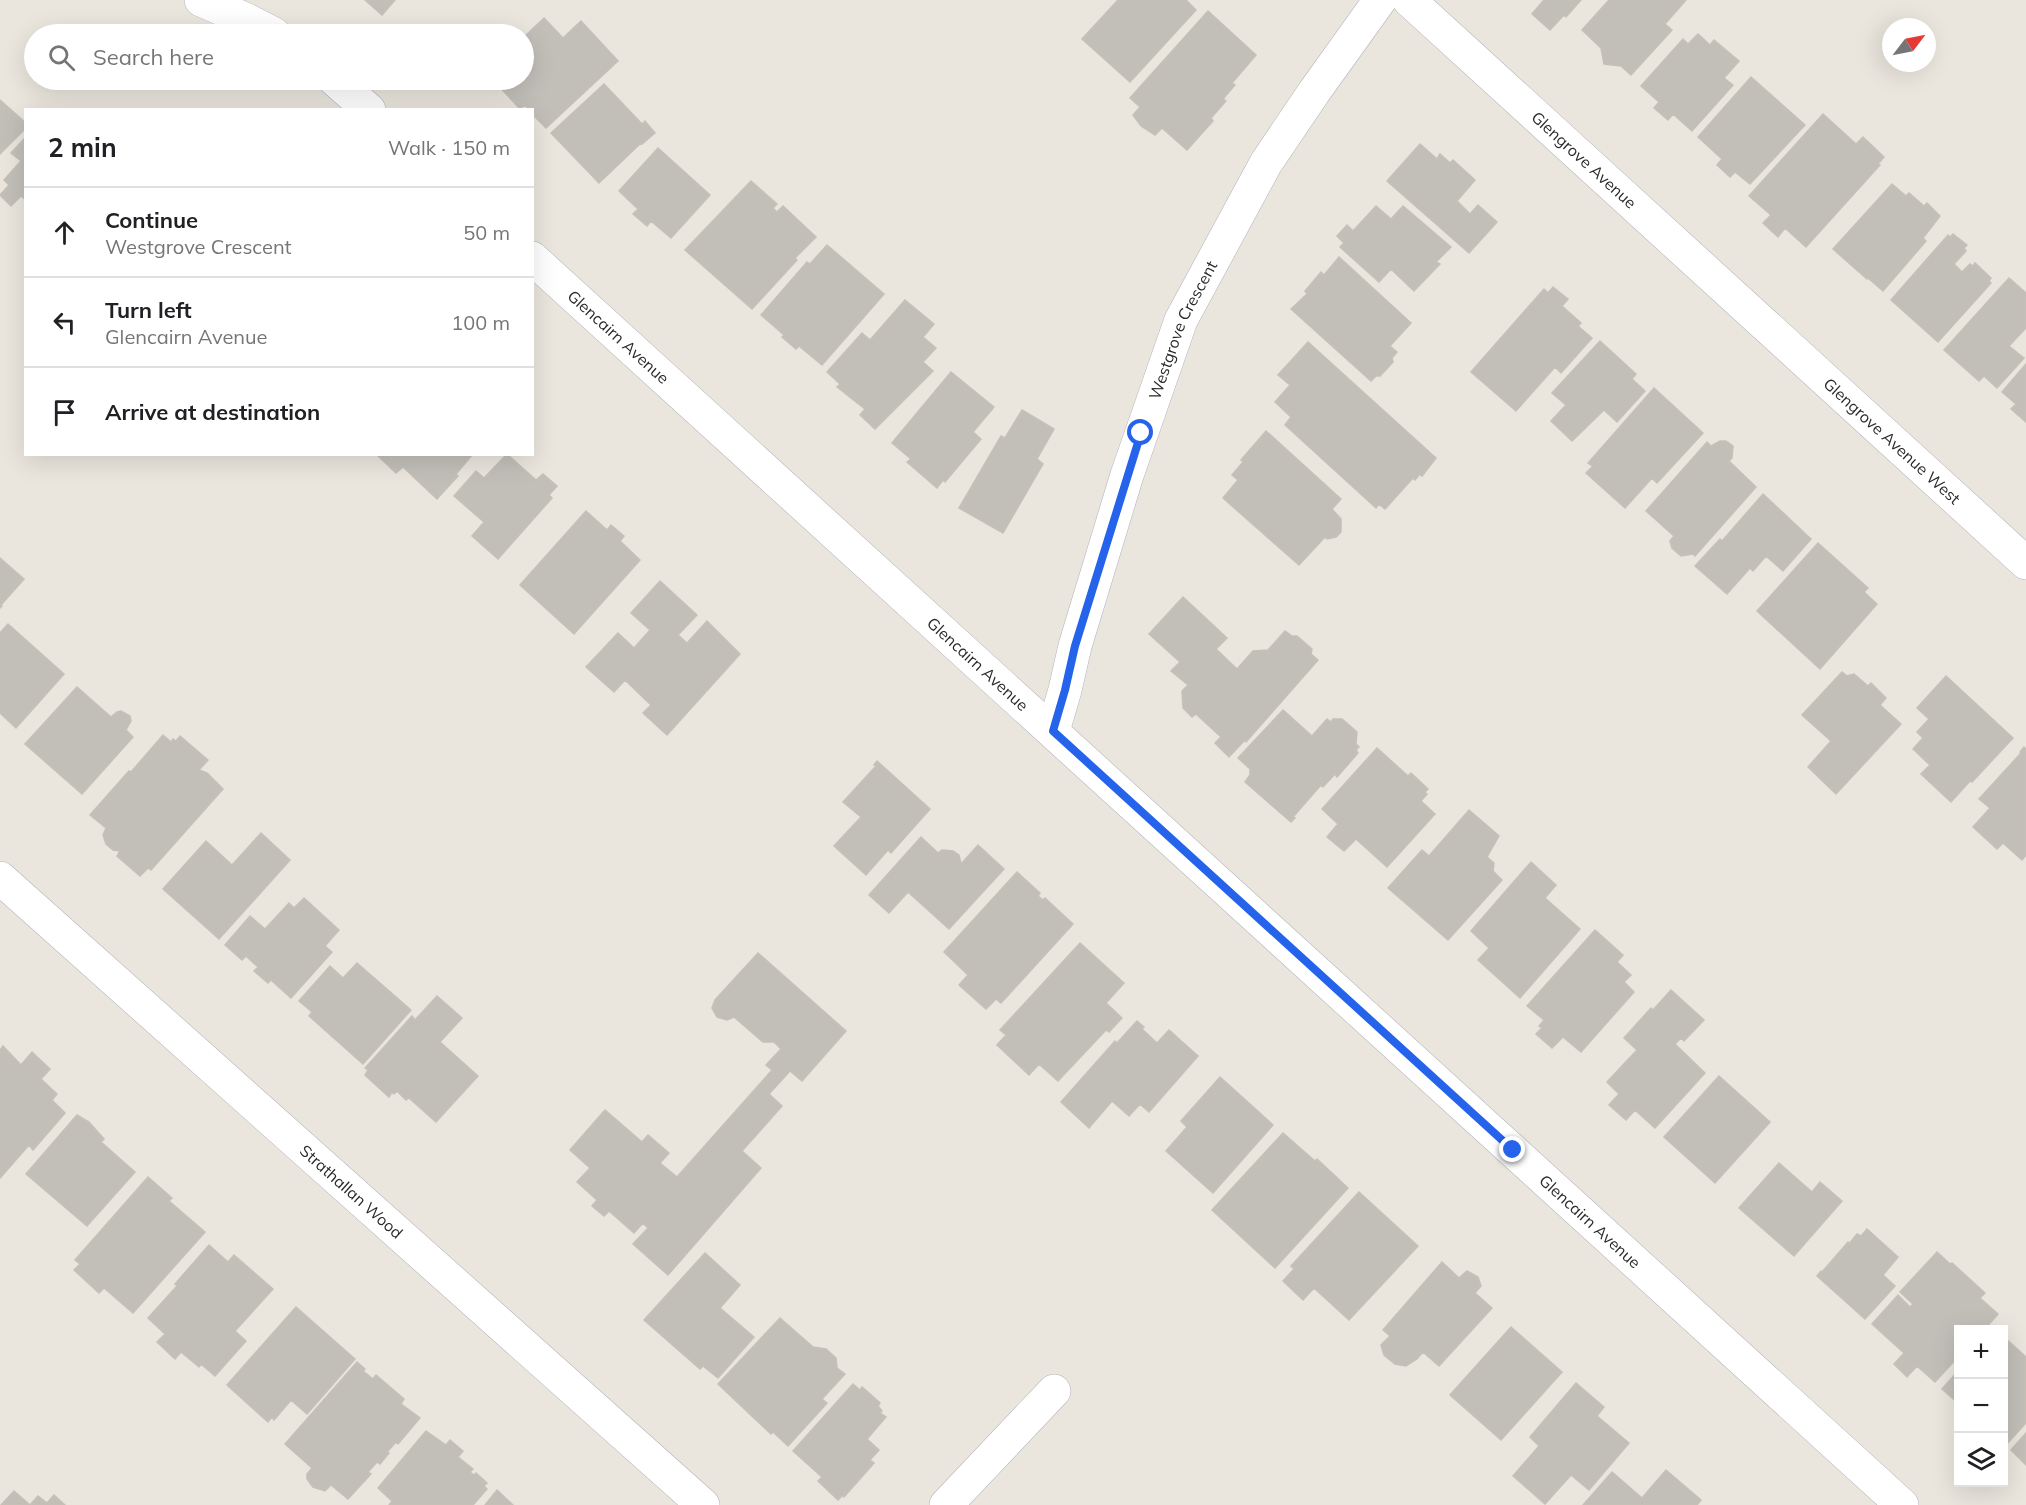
<!DOCTYPE html>
<meta charset="utf-8">
<style>
:root{--surface:#fff;--page:#f2f2f2;--text:#202124;--muted:#757577;--line:#e0e0e0}
body{margin:0;font-family:Mulish,sans-serif;background:var(--page);color:var(--text)}
.controls{position:absolute;right:18px;bottom:18px;display:grid;overflow:hidden;border-radius:0px;box-shadow:0 6px 24px #0002}
.controls button{width:54px;height:54px;display:grid;place-items:center;padding:0;border:0;border-bottom:2px solid var(--line);background:var(--surface);color:var(--text);font:30px sans-serif}
.compass{position:absolute;left:1882px;top:18px;width:54px;height:54px;border-radius:50%;background:var(--surface);box-shadow:0 6px 24px #0002;rotate:58deg}
.stop{position:absolute;width:18px;height:18px;margin:-14px;border:4px solid #2563eb;border-radius:50%;background:#fff}
.stop.end{background:#2563eb;border-color:#fff;box-shadow:0 2px 6px #0008}
.list{margin:0;padding:0;list-style:none}
h2{display:flex;justify-content:space-between;align-items:center;height:78px;margin:0;padding:0 24px;font-size:26px}
h2 small{font-size:20px;font-weight:400;color:var(--muted)}
.list li{display:grid;grid-template-columns:39px 1fr auto;gap:18px;align-items:center;box-sizing:border-box;height:90px;padding:0 24px;border-top:2px solid var(--line)}
.list b{display:block;font-size:22px;white-space:nowrap}
.list p{margin:0;font-size:20px;white-space:nowrap;color:var(--muted)}
.list em{font-size:20px;font-style:normal;color:var(--muted)}
.icon{flex:none;width:33px;height:33px;fill:none;stroke:currentColor;stroke-width:2;stroke-linecap:round;stroke-linejoin:round}
.map{position:relative;flex:none;width:2026px;height:1505px;overflow:hidden}
.search{position:absolute;background:var(--surface);box-shadow:0 6px 24px #0002;left:24px;top:24px;width:510px;height:66px;display:flex;align-items:center;gap:15px;box-sizing:border-box;padding:0 21px;border-radius:33px;color:var(--muted);font-size:22px}
.panel{position:absolute;background:var(--surface);box-shadow:0 6px 24px #0002;left:24px;top:108px;width:510px;height:348px;border-radius:0px}
.map>svg:first-child{display:block}
.building{fill:#c2bfb9;stroke:#c5c1b7;stroke-width:1.5}
.lines{fill:none;stroke-linecap:round;stroke-linejoin:round}
.minor-casing{stroke:#b1b2bb;stroke-width:34}
.tertiary-casing{stroke:#b1b2bb;stroke-width:34}
.minor{stroke:#fff;stroke-width:33}
.tertiary{stroke:#fff;stroke-width:33}
.route{stroke:#2563eb;stroke-width:8}
.labels{text-anchor:middle;dominant-baseline:central;stroke-width:6;stroke-linejoin:round;paint-order:stroke}
.street-label{font-size:16px;fill:#292929;stroke:#fff}
</style>
<div class="map">
<svg width="2026" height="1505" viewBox="0 0 2026 1505">
<rect width="100%" height="100%" fill="#eae5dd"/>
<path class="building" d="M 365,0 L 395,0 L 382,15 Z
M 1118,0 L 1186,0 L 1196,10 L 1130,82 L 1082,39 Z
M 1544,0 L 1581,0 L 1566,17 L 1564,15 L 1550,30 L 1532,14 Z
M 1609,0 L 1686,0 L 1665,24 L 1672,30 L 1631,75 L 1621,66 L 1604,64 L 1601,48 L 1582,30 Z
M 1208,11 L 1256,55 L 1232,83 L 1235,85 L 1223,99 L 1226,101 L 1211,118 L 1213,121 L 1187,150 L 1162,128 L 1155,135 L 1141,126 L 1133,115 L 1140,107 L 1130,98 Z
M 544,18 L 563,38 L 581,21 L 618,61 L 546,128 L 532,114 L 532,110 L 529,110 L 525,105 L 520,109 L 493,80 L 524,80 L 524,37 Z
M 1698,34 L 1710,45 L 1714,40 L 1739,61 L 1724,78 L 1733,85 L 1692,131 L 1673,114 L 1668,120 L 1654,108 L 1659,102 L 1641,86 L 1683,39 L 1688,44 Z
M 1751,77 L 1805,125 L 1750,184 L 1735,172 L 1730,177 L 1717,165 L 1722,159 L 1698,137 Z
M 604,84 L 642,124 L 645,121 L 655,133 L 642,144 L 641,143 L 599,183 L 551,133 Z
M 0,100 L 26,123 L 26,128 L 0,154 Z
M 1823,114 L 1856,144 L 1863,137 L 1884,157 L 1878,164 L 1880,165 L 1806,247 L 1785,228 L 1778,237 L 1763,223 L 1771,215 L 1749,196 Z
M 26,137 L 26,200 L 21,196 L 11,206 L 0,195 L 9,185 L 4,180 L 21,161 L 11,153 Z
M 1420,144 L 1437,159 L 1440,154 L 1450,163 L 1453,160 L 1475,180 L 1457,201 L 1470,214 L 1478,205 L 1497,222 L 1469,253 L 1387,181 Z
M 658,148 L 710,195 L 671,238 L 651,221 L 647,226 L 633,214 L 638,209 L 619,191 Z
M 751,181 L 777,204 L 773,208 L 777,212 L 783,206 L 816,237 L 795,258 L 797,260 L 752,309 L 685,250 Z
M 1892,184 L 1906,196 L 1909,193 L 1924,206 L 1927,203 L 1940,216 L 1923,238 L 1926,241 L 1883,291 L 1868,278 L 1867,279 L 1833,249 Z
M 1376,206 L 1391,219 L 1403,206 L 1451,247 L 1436,262 L 1440,264 L 1414,291 L 1391,269 L 1379,282 L 1340,247 L 1344,243 L 1337,236 L 1347,225 L 1353,231 Z
M 1953,234 L 1967,245 L 1964,248 L 1966,251 L 1954,264 L 1962,272 L 1970,264 L 1973,266 L 1975,263 L 1991,278 L 1989,281 L 1991,283 L 1938,342 L 1891,300 L 1948,235 L 1950,237 Z
M 827,245 L 884,294 L 822,365 L 799,346 L 796,349 L 782,337 L 784,335 L 761,315 L 807,262 L 810,264 Z
M 1339,257 L 1411,323 L 1390,346 L 1397,352 L 1392,358 L 1393,362 L 1380,376 L 1376,376 L 1371,381 L 1291,309 L 1307,294 L 1305,291 L 1321,272 L 1324,275 Z
M 2009,278 L 2026,293 L 2026,328 L 2009,346 L 2024,358 L 1997,388 L 1984,376 L 1979,381 L 1944,350 Z
M 1553,287 L 1568,299 L 1562,306 L 1581,323 L 1578,326 L 1592,338 L 1561,373 L 1555,367 L 1516,411 L 1471,372 L 1544,289 L 1548,293 Z
M 905,300 L 934,324 L 923,337 L 936,348 L 923,362 L 933,371 L 875,429 L 860,415 L 865,409 L 837,387 L 840,384 L 827,372 L 862,333 L 870,340 Z
M 1600,341 L 1636,374 L 1632,379 L 1645,391 L 1617,422 L 1604,410 L 1572,441 L 1551,421 L 1566,405 L 1552,393 Z
M 1308,342 L 1436,458 L 1422,476 L 1420,474 L 1415,480 L 1413,478 L 1385,509 L 1379,504 L 1376,508 L 1285,425 L 1291,417 L 1275,402 L 1290,385 L 1278,375 Z
M 2026,364 L 2026,422 L 2011,409 L 2016,404 L 2002,392 Z
M 951,372 L 994,407 L 973,432 L 981,439 L 945,482 L 943,480 L 937,488 L 907,462 L 911,459 L 892,443 Z
M 1654,388 L 1703,433 L 1657,483 L 1652,478 L 1625,508 L 1586,473 L 1593,466 L 1588,463 Z
M 1022,410 L 1054,429 L 1037,459 L 1043,464 L 1003,533 L 959,508 L 1001,436 L 1005,438 Z
M 1266,431 L 1341,499 L 1332,509 L 1341,519 L 1341,532 L 1336,537 L 1327,539 L 1325,537 L 1299,565 L 1223,498 L 1238,480 L 1232,475 L 1243,462 L 1241,460 Z
M 1720,441 L 1726,441 L 1733,446 L 1732,458 L 1729,461 L 1756,487 L 1695,556 L 1693,554 L 1681,556 L 1672,548 L 1670,541 L 1674,536 L 1646,511 L 1707,442 L 1711,446 Z
M 376,454 L 473,454 L 456,474 L 458,476 L 437,499 L 403,467 L 396,473 Z
M 507,454 L 536,480 L 543,474 L 557,486 L 549,495 L 552,498 L 498,559 L 472,536 L 484,522 L 454,496 L 476,471 L 484,478 Z
M 1763,494 L 1811,539 L 1783,571 L 1766,556 L 1753,571 L 1750,568 L 1727,594 L 1695,566 L 1720,539 L 1722,541 Z
M 586,511 L 607,530 L 611,525 L 624,536 L 620,541 L 640,560 L 574,634 L 520,585 Z
M 1818,543 L 1868,588 L 1864,592 L 1877,604 L 1820,669 L 1757,611 Z
M 0,558 L 24,579 L 1,605 L 2,606 L 0,608 Z
M 660,581 L 697,615 L 678,635 L 687,643 L 707,621 L 740,654 L 667,735 L 643,713 L 651,705 L 625,680 L 614,692 L 586,667 L 618,633 L 634,648 L 650,630 L 631,613 Z
M 1183,597 L 1227,638 L 1216,649 L 1237,669 L 1253,651 L 1268,650 L 1285,631 L 1292,636 L 1297,636 L 1312,649 L 1311,654 L 1318,660 L 1246,742 L 1245,740 L 1229,757 L 1215,743 L 1221,737 L 1196,714 L 1192,717 L 1183,708 L 1182,691 L 1188,685 L 1171,671 L 1180,662 L 1149,634 Z
M 8,624 L 64,674 L 16,728 L 0,713 L 0,633 Z
M 1842,672 L 1847,676 L 1854,674 L 1868,686 L 1871,683 L 1886,698 L 1880,705 L 1901,724 L 1836,794 L 1808,767 L 1831,741 L 1802,715 Z
M 1946,676 L 2013,738 L 1972,782 L 1970,781 L 1951,802 L 1921,774 L 1930,765 L 1913,749 L 1923,738 L 1917,732 L 1929,719 L 1917,708 Z
M 77,687 L 111,717 L 117,712 L 121,711 L 130,716 L 131,721 L 126,730 L 133,737 L 82,794 L 25,744 Z
M 1283,710 L 1312,736 L 1327,719 L 1331,722 L 1333,719 L 1342,719 L 1357,732 L 1356,744 L 1359,747 L 1356,750 L 1358,753 L 1337,777 L 1335,774 L 1323,787 L 1321,785 L 1293,817 L 1295,818 L 1291,822 L 1245,782 L 1250,775 L 1250,769 L 1238,758 Z
M 163,735 L 171,742 L 173,739 L 176,741 L 180,736 L 208,760 L 199,770 L 207,773 L 223,789 L 151,870 L 148,868 L 140,876 L 117,856 L 120,851 L 113,850 L 106,844 L 103,835 L 106,828 L 90,815 L 129,771 L 131,772 Z
M 2024,747 L 2026,749 L 2026,855 L 2022,860 L 2003,843 L 1997,849 L 1973,827 L 1990,808 L 1979,799 L 2021,753 L 2020,752 Z
M 1377,748 L 1408,776 L 1411,773 L 1428,789 L 1425,792 L 1427,794 L 1421,801 L 1435,814 L 1387,867 L 1356,839 L 1344,851 L 1327,837 L 1338,824 L 1322,809 Z
M 877,761 L 930,809 L 891,853 L 888,850 L 866,875 L 834,846 L 861,817 L 843,802 L 876,766 L 874,765 Z
M 1469,810 L 1499,836 L 1487,857 L 1494,863 L 1493,871 L 1502,880 L 1448,940 L 1388,888 L 1422,850 L 1429,856 Z
M 261,833 L 290,860 L 219,939 L 163,889 L 206,841 L 232,865 Z
M 921,837 L 938,853 L 942,850 L 953,851 L 959,855 L 961,864 L 978,845 L 1004,869 L 949,929 L 908,892 L 889,913 L 869,895 Z
M 1531,862 L 1556,885 L 1545,898 L 1580,929 L 1520,998 L 1478,960 L 1489,948 L 1471,931 Z
M 1017,872 L 1040,893 L 1038,896 L 1043,900 L 1045,898 L 1073,924 L 1001,1003 L 996,999 L 986,1009 L 959,985 L 968,975 L 944,952 Z
M 304,898 L 339,930 L 325,946 L 332,952 L 291,998 L 271,980 L 268,983 L 254,971 L 258,967 L 246,956 L 242,960 L 225,945 L 250,916 L 265,929 L 289,903 L 294,908 Z
M 1595,930 L 1623,955 L 1617,962 L 1631,975 L 1624,982 L 1634,992 L 1581,1052 L 1563,1037 L 1552,1048 L 1536,1034 L 1542,1028 L 1539,1026 L 1544,1020 L 1527,1006 Z
M 1080,943 L 1124,983 L 1106,1003 L 1122,1018 L 1109,1032 L 1106,1030 L 1058,1081 L 1039,1064 L 1029,1075 L 997,1045 L 1006,1035 L 1000,1030 Z
M 758,953 L 846,1031 L 802,1081 L 790,1071 L 769,1094 L 782,1106 L 742,1151 L 761,1168 L 668,1275 L 633,1244 L 648,1228 L 643,1223 L 634,1233 L 609,1211 L 604,1216 L 592,1206 L 597,1200 L 577,1182 L 590,1168 L 570,1150 L 605,1110 L 642,1142 L 648,1135 L 669,1153 L 660,1163 L 677,1177 L 772,1070 L 766,1065 L 781,1049 L 774,1042 L 763,1042 L 734,1017 L 727,1020 L 717,1017 L 712,1008 L 715,1000 Z
M 357,963 L 411,1010 L 363,1064 L 309,1016 L 312,1012 L 299,1001 L 330,966 L 343,978 Z
M 1671,990 L 1704,1020 L 1684,1041 L 1681,1038 L 1675,1044 L 1705,1073 L 1655,1128 L 1635,1110 L 1626,1120 L 1609,1105 L 1619,1094 L 1607,1082 L 1637,1050 L 1624,1038 L 1651,1008 L 1653,1010 Z
M 437,996 L 462,1018 L 440,1042 L 478,1076 L 436,1122 L 409,1098 L 406,1100 L 397,1091 L 394,1094 L 392,1092 L 389,1097 L 365,1075 L 368,1070 L 365,1068 L 412,1016 L 415,1020 Z
M 1137,1021 L 1144,1027 L 1142,1029 L 1157,1043 L 1169,1030 L 1198,1056 L 1149,1112 L 1140,1104 L 1129,1116 L 1112,1101 L 1089,1128 L 1061,1102 L 1115,1041 L 1117,1043 Z
M 3,1046 L 21,1065 L 32,1052 L 50,1069 L 41,1079 L 57,1094 L 52,1100 L 65,1113 L 33,1150 L 29,1145 L 0,1178 L 0,1050 Z
M 1719,1076 L 1770,1122 L 1715,1183 L 1664,1137 Z
M 1220,1077 L 1273,1125 L 1213,1193 L 1166,1151 L 1187,1127 L 1181,1121 Z
M 77,1115 L 89,1122 L 104,1139 L 101,1142 L 135,1172 L 87,1226 L 26,1174 Z
M 1283,1133 L 1315,1161 L 1317,1159 L 1348,1188 L 1275,1268 L 1212,1210 Z
M 1779,1163 L 1812,1192 L 1820,1182 L 1842,1201 L 1794,1256 L 1739,1208 Z
M 148,1177 L 172,1198 L 169,1201 L 205,1232 L 133,1313 L 104,1288 L 99,1293 L 74,1270 L 80,1264 L 75,1260 Z
M 1359,1192 L 1418,1246 L 1349,1320 L 1314,1288 L 1303,1300 L 1283,1281 L 1294,1269 L 1291,1266 Z
M 1867,1229 L 1898,1257 L 1883,1275 L 1895,1286 L 1865,1319 L 1817,1276 L 1821,1271 L 1822,1272 L 1848,1242 L 1849,1244 L 1857,1234 L 1861,1236 Z
M 209,1245 L 228,1262 L 234,1255 L 273,1289 L 235,1331 L 246,1341 L 215,1376 L 201,1364 L 199,1367 L 181,1352 L 175,1359 L 157,1342 L 165,1334 L 148,1318 L 177,1286 L 175,1284 Z
M 1937,1252 L 1950,1264 L 1952,1263 L 1985,1293 L 1980,1298 L 1998,1314 L 1984,1330 L 1958,1330 L 1958,1357 L 1935,1382 L 1917,1366 L 1907,1377 L 1894,1364 L 1904,1353 L 1872,1324 L 1898,1295 L 1910,1307 L 1913,1304 L 1900,1292 Z
M 705,1253 L 740,1285 L 720,1308 L 754,1337 L 718,1378 L 703,1366 L 700,1369 L 644,1320 Z
M 1442,1262 L 1459,1278 L 1467,1271 L 1478,1277 L 1481,1286 L 1475,1293 L 1492,1308 L 1439,1366 L 1423,1352 L 1417,1359 L 1406,1366 L 1395,1364 L 1384,1355 L 1381,1345 L 1390,1336 L 1383,1330 Z
M 296,1307 L 355,1359 L 307,1414 L 291,1400 L 274,1420 L 272,1417 L 268,1422 L 227,1385 Z
M 780,1318 L 813,1347 L 826,1349 L 836,1358 L 837,1368 L 845,1374 L 822,1399 L 827,1403 L 788,1446 L 773,1432 L 771,1434 L 718,1384 Z
M 1511,1327 L 1562,1372 L 1501,1440 L 1450,1395 Z
M 2004,1337 L 2026,1357 L 2026,1423 L 2005,1446 L 2004,1444 Z
M 357,1362 L 365,1369 L 363,1371 L 373,1379 L 376,1375 L 404,1399 L 401,1404 L 420,1418 L 398,1444 L 396,1442 L 387,1452 L 389,1453 L 380,1464 L 377,1462 L 368,1472 L 371,1474 L 348,1499 L 331,1485 L 325,1491 L 313,1487 L 307,1479 L 307,1474 L 312,1468 L 285,1444 Z
M 1958,1371 L 1958,1403 L 1942,1389 Z
M 1576,1383 L 1604,1407 L 1597,1416 L 1629,1443 L 1589,1490 L 1571,1475 L 1545,1504 L 1513,1476 L 1539,1446 L 1530,1437 Z
M 853,1384 L 860,1390 L 862,1387 L 880,1403 L 878,1406 L 882,1411 L 880,1413 L 886,1417 L 867,1439 L 879,1450 L 870,1460 L 874,1463 L 844,1497 L 843,1495 L 838,1500 L 818,1481 L 822,1477 L 793,1451 Z
M 426,1431 L 446,1445 L 450,1440 L 463,1451 L 458,1457 L 473,1469 L 470,1472 L 474,1475 L 476,1473 L 487,1483 L 484,1486 L 487,1489 L 473,1505 L 389,1505 L 392,1501 L 378,1488 Z
M 2026,1433 L 2026,1465 L 2011,1450 Z
M 1666,1470 L 1701,1500 L 1697,1505 L 1583,1505 L 1612,1472 L 1642,1498 Z
M 497,1490 L 513,1505 L 485,1505 Z
M 14,1491 L 30,1505 L 38,1496 L 47,1503 L 54,1495 L 65,1505 L 1,1505 Z"/>
<g class="lines">
<g class="minor-casing">
<g id="minor">
<path id="s1" d="M 1409,0 L 2026,563"/>
<path id="s2" d="M 1053,731 L 1065,690 L 1075,646 L 1127,475 L 1181,320 L 1266,163 L 1314,92 L 1380,0"/>
<path id="s3" d="M 0,878 L 703,1505"/>
<path d="M 946,1505 L 1054,1391"/>
</g>
</g>
<g class="tertiary-casing">
<g id="tertiary">
<path d="M 201,0 L 245,19 L 274,34"/>
<path d="M 335,80 L 369,110"/>
<path id="s4" d="M 532,258 L 1902,1505"/>
</g>
</g>
<use href="#minor" class="minor"/>
<use href="#tertiary" class="tertiary"/>
</g>
<g class="lines">
<path class="route" d="M 1141,433 L 1075,646 L 1065,690 L 1053,731 L 1513,1150"/>
</g>
<g class="labels">
<g class="street-label">
<text stroke="none"><textPath href="#s1" startOffset="237">Glengrove Avenue</textPath></text>
<text stroke="none"><textPath href="#s2" startOffset="422">Westgrove Crescent</textPath></text>
<text stroke="none"><textPath href="#s4" startOffset="117">Glencairn Avenue</textPath></text>
<text stroke="none"><textPath href="#s1" startOffset="654">Glengrove Avenue West</textPath></text>
<text stroke="none"><textPath href="#s4" startOffset="603">Glencairn Avenue</textPath></text>
<text stroke="none"><textPath href="#s3" startOffset="471">Strathallan Wood</textPath></text>
<text stroke="none"><textPath href="#s4" startOffset="1431">Glencairn Avenue</textPath></text>
</g>
</g>
</svg>
<div class="controls">
<button>+</button>
<button>−</button>
<button><svg class="icon" aria-label="layers" viewBox="0 0 24 24"><path d="M12 4l9 5-9 5-9-5zM3 14l9 5 9-5"/></svg></button>
</div>
<svg class="compass" viewBox="-18 -18 36 36"><path d="M0-13l5 13h-10z" fill="#e53935"/><path d="M0 13l5-13h-10z" fill="#757577"/></svg>
<div class="stop" style="left:1141px;top:433px"></div>
<div class="stop end" style="left:1513px;top:1150px"></div>
<div class="search"><svg class="icon" aria-label="search" viewBox="0 0 24 24"><circle cx="10" cy="10" r="6"/><path d="M15 15l6 6"/></svg>Search here</div>
<section class="panel">
<h2>2 min<small>Walk · 150 m</small></h2>
<ul class="list">
<li><svg class="icon" aria-label="ahead" viewBox="0 0 24 24"><path d="M12 20V5M6 11l6-6 6 6"/></svg><div><b>Continue</b><p>Westgrove Crescent</p></div><em>50 m</em></li>
<li><svg class="icon" aria-label="left" viewBox="0 0 24 24"><path d="M17 20v-9H6M10 6l-5 5 5 5"/></svg><div><b>Turn left</b><p>Glencairn Avenue</p></div><em>100 m</em></li>
<li><svg class="icon" aria-label="arrive" viewBox="0 0 24 24"><path d="M6 21V4h12l-3 4 3 4H6"/></svg><div><b>Arrive at destination</b></div></li>
</ul>
</section>
</div>
